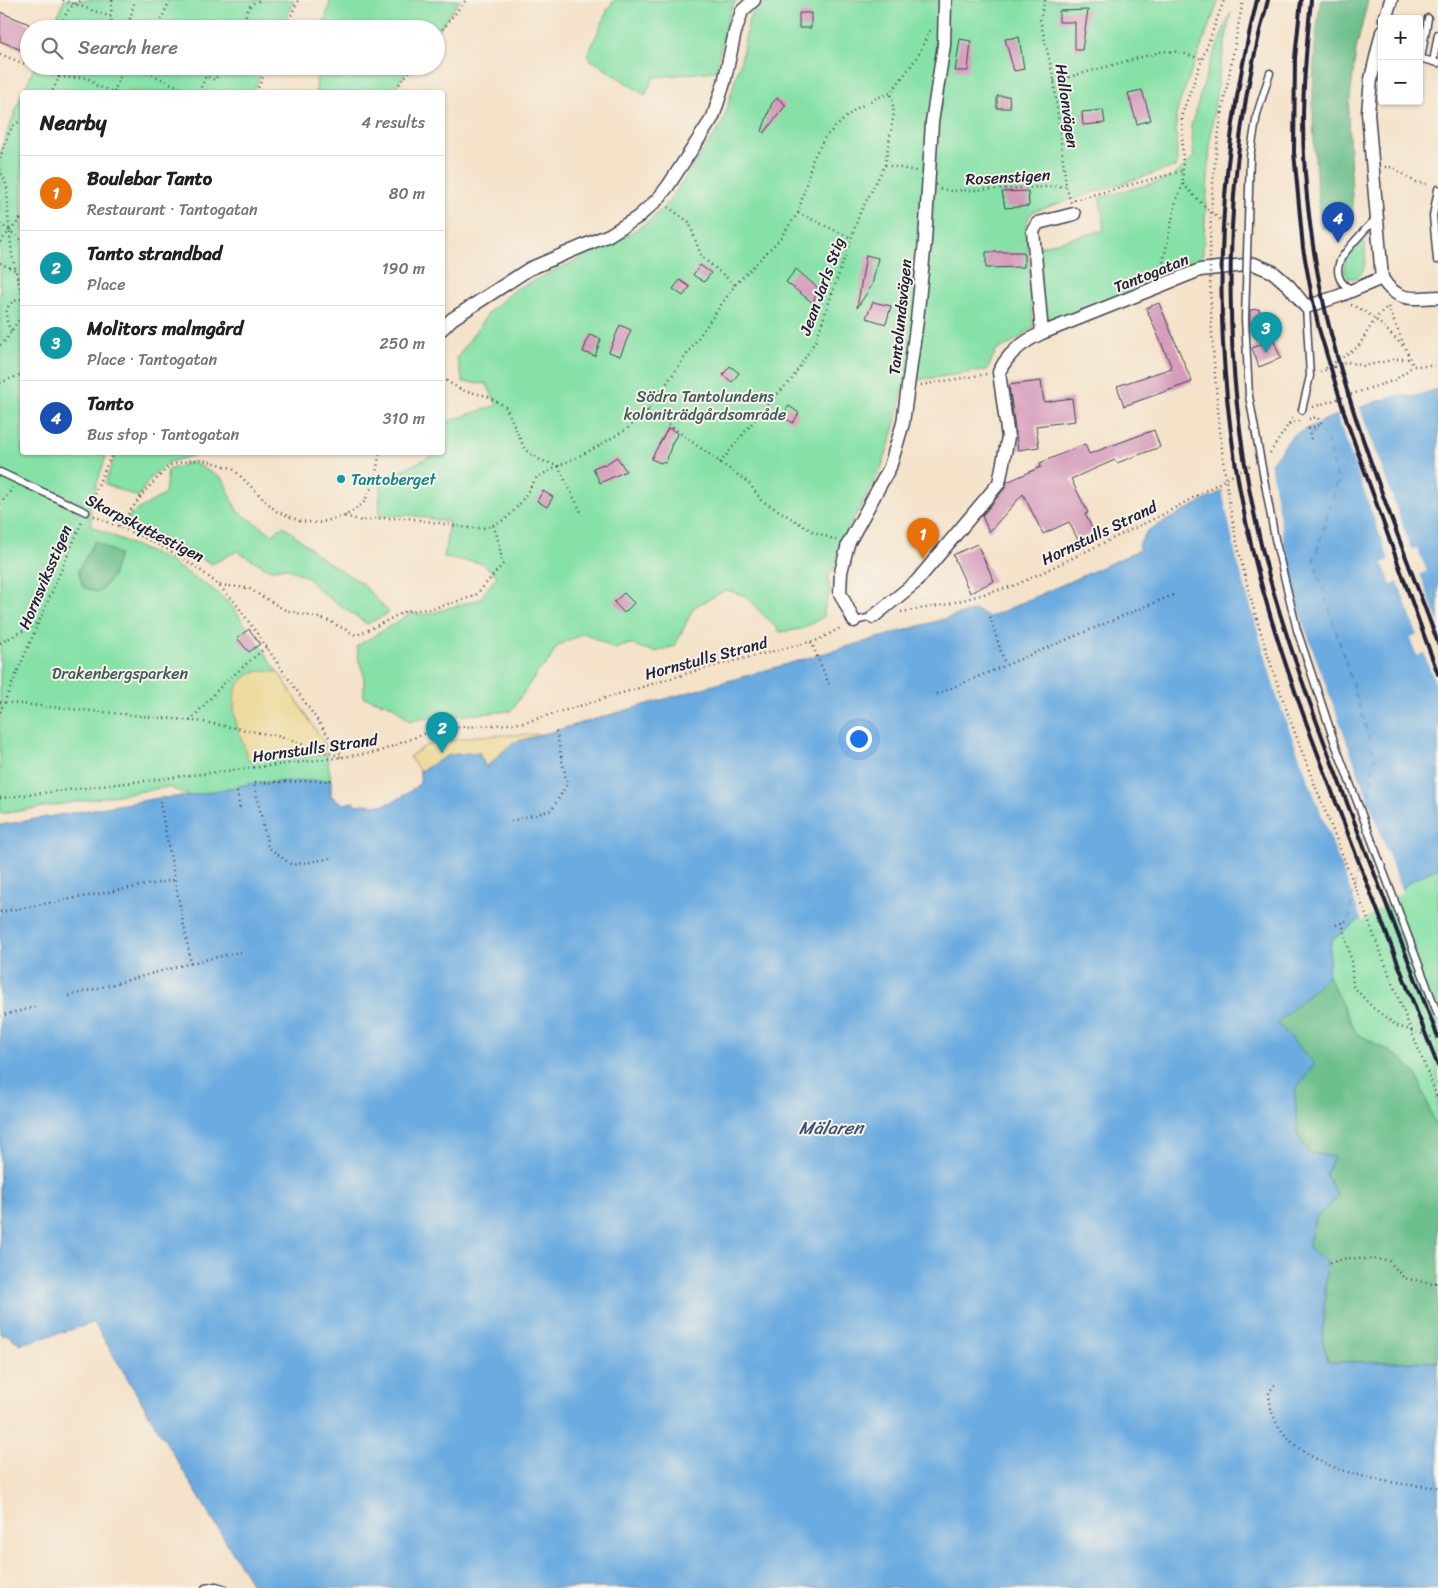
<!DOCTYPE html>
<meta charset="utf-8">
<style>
:root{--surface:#fff;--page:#f6f6f6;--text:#202124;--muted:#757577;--line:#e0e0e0;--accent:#0b8043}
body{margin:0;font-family:Sriracha,sans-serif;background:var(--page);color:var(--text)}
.controls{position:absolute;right:15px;top:15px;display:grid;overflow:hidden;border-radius:5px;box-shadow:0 1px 4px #0004}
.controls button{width:45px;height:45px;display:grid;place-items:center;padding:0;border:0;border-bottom:1px solid var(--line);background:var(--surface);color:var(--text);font:25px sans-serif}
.you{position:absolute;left:858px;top:738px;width:18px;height:18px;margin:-12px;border:4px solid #fff;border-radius:50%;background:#1a73e8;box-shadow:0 0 0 8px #1a73e833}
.badge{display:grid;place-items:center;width:32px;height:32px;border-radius:50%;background:var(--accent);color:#fff;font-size:16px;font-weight:700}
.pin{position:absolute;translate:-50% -41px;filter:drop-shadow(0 1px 2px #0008)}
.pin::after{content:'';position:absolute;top:26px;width:18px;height:15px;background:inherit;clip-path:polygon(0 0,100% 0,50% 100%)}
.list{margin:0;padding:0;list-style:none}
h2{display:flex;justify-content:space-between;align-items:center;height:65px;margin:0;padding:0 20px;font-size:21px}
h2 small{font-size:16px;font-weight:400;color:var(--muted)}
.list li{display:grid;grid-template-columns:32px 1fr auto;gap:15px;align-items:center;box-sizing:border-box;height:75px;padding:0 20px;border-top:1px solid var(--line)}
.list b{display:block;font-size:19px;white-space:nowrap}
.list p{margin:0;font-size:16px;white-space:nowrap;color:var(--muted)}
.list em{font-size:16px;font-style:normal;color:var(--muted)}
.icon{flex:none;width:28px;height:28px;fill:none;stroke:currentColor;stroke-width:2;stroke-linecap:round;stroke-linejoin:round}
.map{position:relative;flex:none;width:1438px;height:1588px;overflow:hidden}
.search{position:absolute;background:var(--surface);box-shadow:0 1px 4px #0004;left:20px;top:20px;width:425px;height:55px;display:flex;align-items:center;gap:12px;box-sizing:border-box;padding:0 18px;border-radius:28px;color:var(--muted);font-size:19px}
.panel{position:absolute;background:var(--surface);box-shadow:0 1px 4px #0004;left:20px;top:90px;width:425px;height:365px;border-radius:5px}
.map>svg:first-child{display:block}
.green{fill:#86e1a7;stroke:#548271}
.forest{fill:#6cbf8c;stroke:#477064}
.sand{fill:#eeda9e;stroke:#887e6c}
.water{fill:#6cabdf;stroke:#47668d}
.pier{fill:#f4e2c9}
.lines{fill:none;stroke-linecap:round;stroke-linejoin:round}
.ferry{stroke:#3c5274;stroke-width:1;stroke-dasharray:6 5;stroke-linecap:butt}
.building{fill:#d49ab9}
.service-casing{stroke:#423f50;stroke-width:9}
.minor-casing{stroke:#423f50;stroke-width:15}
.path{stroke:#423f50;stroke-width:2.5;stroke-dasharray:1 4;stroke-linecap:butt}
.service{stroke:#fff;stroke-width:6}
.minor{stroke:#fff;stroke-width:12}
.rail{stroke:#22223b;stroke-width:4}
.service-bridge-casing{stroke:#423f50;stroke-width:9;stroke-linecap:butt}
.path-bridge{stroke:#423f50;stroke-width:2.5;stroke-dasharray:1 4;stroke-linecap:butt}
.service-bridge{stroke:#fff;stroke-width:6}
.culture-dot{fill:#0f9aa8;stroke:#f7f3e8;stroke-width:2}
.labels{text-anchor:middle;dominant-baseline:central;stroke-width:4;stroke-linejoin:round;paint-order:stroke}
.street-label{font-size:16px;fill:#22223b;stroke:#f7f3e8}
.park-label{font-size:16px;fill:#405b5b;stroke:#f7f3e8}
.culture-label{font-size:16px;fill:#0d838f;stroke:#f7f3e8;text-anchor:start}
.water-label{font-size:18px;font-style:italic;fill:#3c5274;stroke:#f7f3e8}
</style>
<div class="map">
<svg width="1438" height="1588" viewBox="0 0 1438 1588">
<rect width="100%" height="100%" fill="#f7f3e8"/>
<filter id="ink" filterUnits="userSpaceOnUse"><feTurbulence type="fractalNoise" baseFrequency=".02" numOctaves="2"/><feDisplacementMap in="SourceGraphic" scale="10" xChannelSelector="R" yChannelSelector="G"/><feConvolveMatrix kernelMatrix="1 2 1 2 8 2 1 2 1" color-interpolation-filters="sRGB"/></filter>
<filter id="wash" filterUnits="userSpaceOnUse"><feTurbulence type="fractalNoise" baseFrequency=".0096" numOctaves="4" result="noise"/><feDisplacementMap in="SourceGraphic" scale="20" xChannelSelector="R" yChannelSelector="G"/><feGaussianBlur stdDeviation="1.12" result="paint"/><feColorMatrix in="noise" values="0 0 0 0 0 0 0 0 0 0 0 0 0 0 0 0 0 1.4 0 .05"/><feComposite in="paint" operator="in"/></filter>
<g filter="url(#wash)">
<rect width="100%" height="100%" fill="#f4e2c9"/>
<path class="green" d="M 64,0 L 294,0 L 281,29 L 52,29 Z
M 331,0 L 460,0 L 436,33 L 436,29 L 322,29 Z
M 614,0 L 737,0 C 728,7 719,57 716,71 L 654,77 L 645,95 L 587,57 L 608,9 Z
M 779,0 L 1219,0 L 1179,104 L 1176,116 L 1177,166 L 1032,212 L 1026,223 L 1033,328 L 1012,343 L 995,351 L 995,354 L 987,370 L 918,380 L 904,385 L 895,427 L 881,469 L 843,538 L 834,568 L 828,576 L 830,592 L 823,613 L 825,616 L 802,629 L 780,632 L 745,596 L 726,590 L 694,607 L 675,646 L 655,652 L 630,644 L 615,649 L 584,633 L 557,646 L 549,661 L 537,673 L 511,711 L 431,718 L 409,721 L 393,706 L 364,697 L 364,675 L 359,661 L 357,646 L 412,613 L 425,615 L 480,599 L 497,576 L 482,563 L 444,558 L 449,522 L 410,515 L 379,516 L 381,480 L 438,453 L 442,452 L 443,450 L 448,448 L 443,433 L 443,423 L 497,405 L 487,384 L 463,382 L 457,358 L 489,312 L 516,289 L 617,241 L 650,221 L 670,200 L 723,122 L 741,60 L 749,19 L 756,9 L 765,3 Z
M 1231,12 L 1219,74 L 1211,132 L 1202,265 L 1054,323 L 1044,316 L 1038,247 L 1104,230 L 1100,198 L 1171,178 L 1194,157 L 1191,126 L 1210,63 Z
M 35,66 L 264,66 L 253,92 L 23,92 Z
M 317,66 L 411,66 L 391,92 L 316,92 Z
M 22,94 L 22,452 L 107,453 L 94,492 L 90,495 L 91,526 L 167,560 L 214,590 L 231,605 L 258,642 L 325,744 L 331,780 L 254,783 L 190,796 L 168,787 L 0,814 L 0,152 Z
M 1361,241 L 1365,244 C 1365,258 1368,281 1348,278 C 1338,264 1350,250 1361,241 Z
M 116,453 L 116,452 L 204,453 L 169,462 L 151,477 L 138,497 L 105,484 Z
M 192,462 L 223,479 L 237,511 L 272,534 L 284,526 L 324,560 L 363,584 L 389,613 L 367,624 L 318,590 L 307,577 L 284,567 L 270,570 L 237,551 L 212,564 L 127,520 L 131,514 L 165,494 L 168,470 Z
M 1438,868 L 1438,1132 L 1417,1075 L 1401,1058 L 1356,1033 L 1328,976 L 1330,941 L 1414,879 Z"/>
<path class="forest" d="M 1321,0 L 1368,0 L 1356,50 L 1348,115 L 1353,214 L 1321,229 C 1313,153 1308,76 1321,0 Z
M 95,541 L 119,554 L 112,577 L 99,593 L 83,587 L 78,570 Z
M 1328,976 L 1356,1033 L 1401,1058 L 1417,1075 L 1438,1132 L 1438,1362 L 1328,1362 L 1322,1338 L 1327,1262 L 1308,1248 L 1315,1218 L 1338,1197 L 1326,1175 L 1333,1158 L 1309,1153 L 1297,1135 L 1295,1090 L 1277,1023 Z"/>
<path class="sand" d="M 260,671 L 278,672 L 325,744 L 327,754 L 249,761 C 239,732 216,681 260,671 Z
M 544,734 L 512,743 L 485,768 L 449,755 L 420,771 L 409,757 L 425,746 L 476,736 Z"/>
<path class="water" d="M 1438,389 L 1438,868 L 1414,879 L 1331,941 L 1328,976 L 1277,1023 L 1315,1064 L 1295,1090 L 1297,1135 L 1309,1153 L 1334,1157 L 1326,1175 L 1338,1197 L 1315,1218 L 1308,1247 L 1327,1262 L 1322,1337 L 1327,1362 L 1438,1362 L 1438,1588 L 254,1588 L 94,1323 L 21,1344 L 6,1334 L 0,1334 L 0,825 L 159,798 L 190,796 L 254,783 L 331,780 L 331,796 L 344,804 L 353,802 L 357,805 C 366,803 373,805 381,805 C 394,804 411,791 420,783 L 420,771 L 449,755 L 479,752 L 486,768 L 512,743 L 975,610 L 990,617 L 1140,550 L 1138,546 L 1147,531 L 1269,466 L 1292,436 L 1329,418 L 1397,395 L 1413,397 Z"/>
<path class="pier" d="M 1359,405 L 1411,549 L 1417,548 L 1427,571 L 1420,574 L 1438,622 L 1438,691 L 1424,653 L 1417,656 L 1410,638 L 1417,634 L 1398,582 L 1391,585 L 1383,563 L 1389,560 L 1336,413 Z
M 1270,462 L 1285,550 L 1297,607 L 1402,892 L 1362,921 L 1277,697 L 1236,556 L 1223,495 L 1222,489 L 1268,465 Z"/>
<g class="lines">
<path class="ferry" d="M 1310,434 L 1320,431 L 1326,437 L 1338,481 L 1314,560 L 1375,757 L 1365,817
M 1349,920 L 1364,828"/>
</g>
<g id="blocks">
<path class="building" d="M 1088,10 L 1082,50 L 1075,50 L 1075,22 L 1059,22 L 1059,11 Z
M 0,12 L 29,24 L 29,53 L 0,41 Z
M 799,13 L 811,13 L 811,28 L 799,28 Z
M 1019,37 L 1024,69 L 1014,71 L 1005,39 Z
M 960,39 L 971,41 L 968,71 L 955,71 Z
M 1142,90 L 1151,120 L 1137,124 L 1128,93 Z
M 997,96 L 1009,96 L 1010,108 L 997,108 Z
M 777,98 L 786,105 L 764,133 L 762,131 L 772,103 Z
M 1103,110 L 1105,123 L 1083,125 L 1082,112 Z
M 1028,191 L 1029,206 L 1005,208 L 1002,192 Z
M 986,252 L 1024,252 L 1024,267 L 986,268 Z
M 866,255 L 878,258 L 872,285 L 857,308 Z
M 700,265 L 711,273 L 704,282 L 693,275 Z
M 796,269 L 818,288 L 813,303 L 786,282 Z
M 680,280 L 690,287 L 683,296 L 673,289 Z
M 873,302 L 891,306 L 886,324 L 866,318 Z
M 1159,303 L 1192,382 L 1124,406 L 1117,386 L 1172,368 L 1146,308 Z
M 1259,309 L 1262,323 L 1250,325 L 1250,310 Z
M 620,325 L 631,330 L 620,356 L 609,352 Z
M 589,335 L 601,339 L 595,356 L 583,352 Z
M 1273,339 L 1281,358 L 1259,367 L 1252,348 Z
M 730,366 L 739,373 L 732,382 L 723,375 Z
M 1041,381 L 1044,402 L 1072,398 L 1075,421 L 1036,426 L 1039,447 L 1018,450 L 1009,385 Z
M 789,406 L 799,413 L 793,423 L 782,416 Z
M 668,428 L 678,433 L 672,443 L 666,463 L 662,462 L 661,463 L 651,459 Z
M 1154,430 L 1160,447 L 1117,463 L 1115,460 L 1071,479 L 1088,513 L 1085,514 L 1094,532 L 1078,540 L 1069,522 L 1043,534 L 1023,494 L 989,532 L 982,516 L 1005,488 L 1007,482 L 1041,467 L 1040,463 L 1085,444 L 1089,454 Z
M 617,457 L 626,471 L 600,483 L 593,468 L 603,464 L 604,465 Z
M 543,491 L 553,497 L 547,507 L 537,501 Z
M 977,544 L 994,581 L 970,593 L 953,555 Z
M 624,593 L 634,603 L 624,613 L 614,602 Z
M 249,629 L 260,644 L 249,652 L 237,638 Z"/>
</g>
</g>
<g filter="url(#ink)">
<use href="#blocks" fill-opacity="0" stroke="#423f50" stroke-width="1"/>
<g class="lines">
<g class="service-casing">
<path id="service" d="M 1419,58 L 1438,63
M 1421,59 L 1428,18
M 1433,62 L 1438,34
M 1257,114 L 1270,73
M 1437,260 L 1433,216 L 1438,189
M 1353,289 C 1340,286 1335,273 1340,261 C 1343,252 1369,226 1376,218
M 1302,410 L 1310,376 L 1306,307
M 0,472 L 86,512
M 854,621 L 873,617
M 205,1588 L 216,1586 L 223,1588"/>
</g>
<g class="minor-casing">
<path id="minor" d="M 1385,19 L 1391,0
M 1382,32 L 1371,79 L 1368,113 L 1382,278 C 1396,302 1414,299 1438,297
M 442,329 L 452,319 L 529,269 L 609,235 L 638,217 L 658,199 L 668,186 L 713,117 L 724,83 L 735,32 L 742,11 L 754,0
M 1042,333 L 1033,231 L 1038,223 L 1074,214
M 873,617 L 916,582 L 999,483 L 1008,437 L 999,372 C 1008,353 1024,341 1042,333 L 1200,270 L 1254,264 L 1273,272 L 1289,286 L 1306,307 L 1339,296 L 1382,278
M 854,621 L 840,593 L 841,572 L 848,544 L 890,467 L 903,423 L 917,320 L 925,241 L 932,122 L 944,45 L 945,0"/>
</g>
<path class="path" d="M 63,0 L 111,17
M 112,0 L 111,17 L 113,29
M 1045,0 L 1040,19 L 1054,81 L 1066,186 L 1071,203
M 60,29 C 66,14 67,6 83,0
M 131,29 L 130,19 L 135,0
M 157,29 L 170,0
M 239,29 L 251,4 L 261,0
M 285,29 L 298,0
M 436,37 L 466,0
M 0,54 L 45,72
M 47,66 L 45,72 L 59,77 L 52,92
M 134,66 L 189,92
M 59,77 L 88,78 L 97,86 L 114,92
M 1054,81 L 1164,51 L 1179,52 L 1202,59
M 114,92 L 120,77 L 121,66
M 199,92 L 206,76 L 215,80 L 222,66
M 256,92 L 268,66
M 393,92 L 414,66
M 1222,113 L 1243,0
M 0,158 C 5,146 8,124 22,121
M 885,165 L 916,171
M 1385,167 C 1398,166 1402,175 1412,180 C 1416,183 1423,183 1429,185
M 0,169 L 7,186 L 8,215 L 12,255 L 22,296
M 1183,184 L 1206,208 L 1237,233
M 940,189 L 951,191 L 1066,186
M 1074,200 L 1182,171
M 668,207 L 689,222 L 701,256 L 735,285
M 798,213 L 851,238
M 0,224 L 22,240
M 0,242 L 22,217
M 0,263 L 15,270
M 1161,272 L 1176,201 L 1183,184 L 1182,114 L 1224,0
M 1351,305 C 1372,312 1388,332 1403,346
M 1388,307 L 1413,366
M 11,331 C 4,318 3,301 22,299
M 0,345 L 5,341 L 22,315
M 1326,368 L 1358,347 L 1375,319 L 1387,307
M 1320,372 L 1348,362 L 1364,366 L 1397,359 L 1410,359
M 442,378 L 461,390 L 487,396 L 506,407 L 525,450 L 540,460 L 558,466 L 582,514
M 0,383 L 22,374
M 921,385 L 987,374
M 1313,407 L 1395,380 L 1413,366 L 1438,366
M 648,410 L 749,483 L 761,500 L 812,531 L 836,540
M 1309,419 L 1317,417 L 1322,424 L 1309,429 L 1311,439
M 1289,424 L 1301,421
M 1270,453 L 1294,416
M 720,463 L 764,408 L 792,379 L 816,340 L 860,213 L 885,165 L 894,113 L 891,93
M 90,503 L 113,452
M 0,504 L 13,488
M 94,516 C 131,532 172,548 204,573 C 216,582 225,592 235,602 L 343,757
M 345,516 L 362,521 L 383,518 L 408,518 L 468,528 L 483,528 L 493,525 L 506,519 L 519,505 L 537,477 L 593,449 L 627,429 L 648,410 L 735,285 L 778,241 L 798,213 L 813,159 L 825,137 L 854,110 L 874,99 L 891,93 L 918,56 L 930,30
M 119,526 L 145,491 L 170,465 L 192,460 L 208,461 L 232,468 L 276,511 L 300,521 L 318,523 L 345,516 L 363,504 L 374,483 L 380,452
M 220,585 L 248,588 L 285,610 L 327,620 L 356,635 L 362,633 L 406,611 L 431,609 L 475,596 L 503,564 L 497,536 L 493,525
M 901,612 L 945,605 L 1016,585 L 1166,513 L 1251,465
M 990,617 L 1005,664
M 811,642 L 829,684
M 0,643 L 38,623
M 937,694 L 1173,595
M 0,702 L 204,722 L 277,736 L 342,757
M 0,712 L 82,522
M 190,721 L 222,685 L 266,647
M 331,780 L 254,783 L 268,847 L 292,865 L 333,858
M 236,787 L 240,809
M 0,798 L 343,757 L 378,752 L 436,729 L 523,723 L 702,669 L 818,640 L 842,627
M 511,821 L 552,810 L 567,784 L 556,731
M 0,912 L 174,880
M 1342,922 L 1351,959 L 1353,986 L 1372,1007 L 1397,1026 L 1438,1039
M 1336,925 L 1349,920
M 191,963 L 244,951
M 69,996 L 191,963 L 159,798
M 0,1016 L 35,1007
M 1330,1263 L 1347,1258 L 1388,1260 L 1404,1278 L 1433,1284 L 1438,1282
M 1275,1385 L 1269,1392 C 1269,1466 1382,1485 1438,1487"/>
<use href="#service" class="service"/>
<use href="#minor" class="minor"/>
<path class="rail" d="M 1257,0 C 1214,173 1210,348 1246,522 C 1265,611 1296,697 1328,781 C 1364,877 1401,971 1438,1066
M 1268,0 C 1216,189 1219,398 1272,587 C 1295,666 1324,743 1354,821 C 1382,893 1410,965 1438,1037
M 1301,0 L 1295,58 L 1294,152 L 1303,248 L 1312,297 L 1319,329 L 1347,422 L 1438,674
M 1311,0 C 1307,40 1303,80 1303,120 C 1303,185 1313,263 1329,326 C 1356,434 1400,539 1438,643"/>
<g class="service-bridge-casing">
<path id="service-bridge" d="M 1257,114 L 1250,157 L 1245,319 L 1249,396 L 1275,539 L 1297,630 L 1334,741 L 1438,1015"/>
</g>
<path class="path-bridge" d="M 1222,113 C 1208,191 1208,271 1213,349 C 1218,414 1223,479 1237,543 C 1260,646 1298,743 1337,841 C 1371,927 1404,1013 1438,1099"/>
<use href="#service-bridge" class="service-bridge"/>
</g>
</g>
<circle class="culture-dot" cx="341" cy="479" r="5"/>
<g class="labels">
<g class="street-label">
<text transform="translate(1067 106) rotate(82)">Hallonvägen</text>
<text transform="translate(1008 177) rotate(-3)">Rosenstigen</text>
<text transform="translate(1151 273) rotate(-22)">Tantogatan</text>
<text transform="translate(822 286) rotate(-70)">Jean Jarls Stig</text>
<text transform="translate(900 317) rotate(-84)">Tantolundsvägen</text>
<text transform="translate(145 528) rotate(27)">Skarpskyttestigen</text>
<text transform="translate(1099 533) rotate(-26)">Hornstulls Strand</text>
<text transform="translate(45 577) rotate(-67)">Hornsviksstigen</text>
<text transform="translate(706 658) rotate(-15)">Hornstulls Strand</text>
<text transform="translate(315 748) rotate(-8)">Hornstulls Strand</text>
</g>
<g class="park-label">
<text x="705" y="396">Södra Tantolundens<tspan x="705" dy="18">koloniträdgårdsområde</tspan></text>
<text x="120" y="673">Drakenbergsparken</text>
</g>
<g class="culture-label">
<text x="351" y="479">Tantoberget</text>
</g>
<g class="water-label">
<text x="831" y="1128">Mälaren</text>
</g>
</g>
</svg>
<div class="controls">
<button>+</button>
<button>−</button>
</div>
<div class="you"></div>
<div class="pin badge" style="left:923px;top:559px;background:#e8710a">1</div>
<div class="pin badge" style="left:442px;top:753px;background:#0f9aa8">2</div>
<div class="pin badge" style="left:1266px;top:353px;background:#0f9aa8">3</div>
<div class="pin badge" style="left:1338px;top:243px;background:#1a4fb4">4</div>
<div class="search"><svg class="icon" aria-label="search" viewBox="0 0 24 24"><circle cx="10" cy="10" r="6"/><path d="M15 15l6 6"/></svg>Search here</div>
<section class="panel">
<h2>Nearby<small>4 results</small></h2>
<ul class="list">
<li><span class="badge" style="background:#e8710a">1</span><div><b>Boulebar Tanto</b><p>Restaurant · Tantogatan</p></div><em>80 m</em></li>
<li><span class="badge" style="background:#0f9aa8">2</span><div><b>Tanto strandbad</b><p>Place</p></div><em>190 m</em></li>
<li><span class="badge" style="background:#0f9aa8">3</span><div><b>Molitors malmgård</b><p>Place · Tantogatan</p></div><em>250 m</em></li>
<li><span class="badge" style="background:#1a4fb4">4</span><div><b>Tanto</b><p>Bus stop · Tantogatan</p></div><em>310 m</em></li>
</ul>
</section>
</div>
